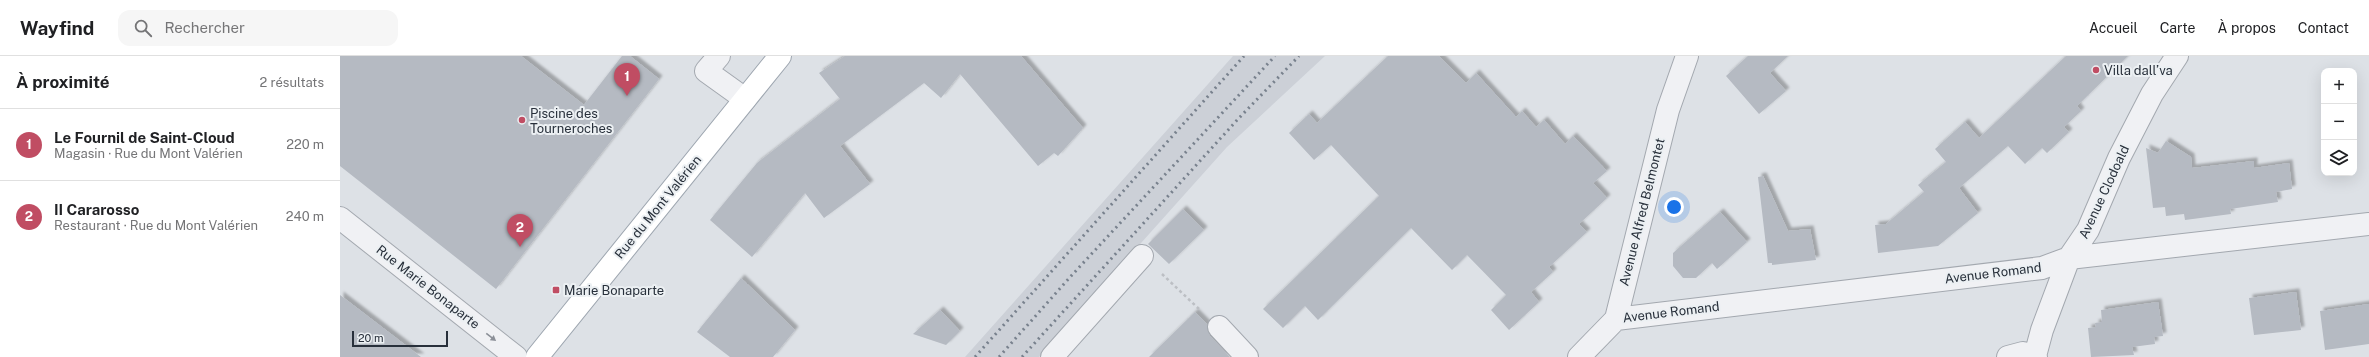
<!DOCTYPE html>
<html lang="fr">
<meta charset="utf-8">
<style>
:root{--surface:#fff;--page:#f6f6f6;--text:#202124;--muted:#757577;--line:#e0e0e0;--accent:#c04d63}
body{margin:0;font-family:"Public Sans",sans-serif;background:var(--page);color:var(--text)}
.controls{position:absolute;right:12px;top:12px;display:grid;overflow:hidden;border-radius:8px;box-shadow:0 4px 16px #0002}
.controls button{width:36px;height:36px;display:grid;place-items:center;padding:0;border:0;border-bottom:1px solid var(--line);background:var(--surface);color:var(--text);font:20px sans-serif}
.scale{position:absolute;left:12px;bottom:10px;width:96px;box-sizing:border-box;padding-left:4px;border:2px solid #28303b;border-top:0;font-size:11px;line-height:14px;white-space:nowrap;color:#28303b;-webkit-text-stroke:3px #ecf0f3;paint-order:stroke}
.you{position:absolute;left:1334px;top:151px;width:14px;height:14px;margin:-10px;border:3px solid #fff;border-radius:50%;background:#1a73e8;box-shadow:0 0 0 6px #1a73e833}
.badge{display:grid;place-items:center;width:26px;height:26px;border-radius:50%;background:var(--accent);color:#fff;font-size:13px;font-weight:700}
.pin{position:absolute;translate:-50% -33px;filter:drop-shadow(0 1px 2px #0008)}
.pin::after{content:'';position:absolute;top:21px;width:14px;height:12px;background:inherit;clip-path:polygon(0 0,100% 0,50% 100%)}
.list{margin:0;padding:0;list-style:none}
h2{display:flex;justify-content:space-between;align-items:center;height:52px;margin:0;padding:0 16px;font-size:17px}
h2 small{font-size:13px;font-weight:400;color:var(--muted)}
.list li{display:grid;grid-template-columns:26px 1fr auto;gap:12px;align-items:center;box-sizing:border-box;height:72px;padding:0 16px;border-top:1px solid var(--line)}
.list b{display:block;font-size:15px;white-space:nowrap}
.list p{margin:0;font-size:13px;white-space:nowrap;color:var(--muted)}
.list em{font-size:13px;font-style:normal;color:var(--muted)}
.icon{flex:none;width:22px;height:22px;fill:none;stroke:currentColor;stroke-width:2;stroke-linecap:round;stroke-linejoin:round}
.map{position:relative;flex:none;width:2029px;height:301px;overflow:hidden}
header{display:flex;align-items:center;gap:24px;box-sizing:border-box;height:56px;padding:0 20px;background:var(--surface);border-bottom:1px solid var(--line)}
header strong{font-size:19px}
nav{display:flex;gap:22px;margin-inline-start:auto;font-size:14px}
.search{width:280px;height:36px;background:var(--page);display:flex;align-items:center;gap:10px;box-sizing:border-box;padding:0 14px;border-radius:12px;color:var(--muted);font-size:15px}
main{display:flex}
aside{flex:1;background:var(--surface)}
.map>svg:first-child{display:block}
.built{fill:#ccd0d7}
.building{fill:#b5bac2;filter:url(#shadow)}
.lines{fill:none;stroke-linecap:round;stroke-linejoin:round}
.minor-casing{stroke:#a3a8af;stroke-width:24}
.major-casing{stroke:#9ea6b0;stroke-width:24}
.path{stroke:#bcbfc4;stroke-width:2.5;stroke-dasharray:3 3;stroke-linecap:butt}
.minor{stroke:#f0f1f4;stroke-width:22}
.major{stroke:#fff;stroke-width:22}
.rail{stroke:#78818d;stroke-width:3;stroke-dasharray:2 4;stroke-linecap:butt}
.oneway{fill:#8c9098}
.poi-dot{fill:#c04d63;stroke:#ecf0f3;stroke-width:1.5}
.labels{text-anchor:middle;dominant-baseline:central;stroke-width:4;stroke-linejoin:round;paint-order:stroke}
.poi-label{font-size:13px;fill:#28303b;stroke:#ecf0f3;text-anchor:start}
.street-label{font-size:13px;fill:#28303b;stroke:#ecf0f3}
</style>
<header>
<strong>Wayfind</strong>
<div class="search"><svg class="icon" aria-label="search" viewBox="0 0 24 24"><circle cx="10" cy="10" r="6"/><path d="M15 15l6 6"/></svg>Rechercher</div>
<nav><a>Accueil</a><a>Carte</a><a>À propos</a><a>Contact</a></nav>
</header>
<main>
<aside>
<h2>À proximité<small>2 résultats</small></h2>
<ul class="list">
<li><span class="badge">1</span><div><b>Le Fournil de Saint-Cloud</b><p>Magasin · Rue du Mont Valérien</p></div><em>220 m</em></li>
<li><span class="badge">2</span><div><b>II Cararosso</b><p>Restaurant · Rue du Mont Valérien</p></div><em>240 m</em></li>
</ul>
</aside>
<div class="map">
<svg width="2029" height="301" viewBox="0 0 2029 301">
<defs>
<filter id="shadow"><feDropShadow dx="3.5" dy="-3.5" stdDeviation="1" flood-color="#0004"/></filter>
</defs>
<rect width="100%" height="100%" fill="#dde1e6"/>
<path class="built" d="M 893,0 L 985,0 L 887,91 L 699,301 L 625,301 Z"/>
<path class="building" d="M 0,0 L 181,0 L 244,49 L 282,0 L 290,0 L 319,23 L 156,233 L 0,110 Z
M 505,0 L 681,0 L 743,72 L 718,100 L 714,97 L 698,110 L 620,18 L 601,42 L 584,27 L 500,90 L 530,128 L 484,162 L 465,137 L 412,201 L 370,164 L 417,107 L 500,43 L 479,17 Z
M 1048,0 L 1099,0 L 1126,27 L 1136,17 L 1176,61 L 1182,55 L 1196,71 L 1204,64 L 1225,88 L 1233,80 L 1267,115 L 1253,127 L 1267,142 L 1239,168 L 1247,176 L 1209,211 L 1213,216 L 1191,236 L 1199,246 L 1169,274 L 1151,254 L 1166,239 L 1127,199 L 1112,214 L 1071,172 L 978,264 L 965,250 L 943,272 L 923,253 L 1039,140 L 991,89 L 974,104 L 949,77 L 969,58 L 977,67 Z
M 1408,0 L 1448,0 L 1430,17 L 1446,35 L 1419,58 L 1386,20 Z
M 1726,0 L 1788,0 L 1737,50 L 1741,55 L 1724,71 L 1729,76 L 1707,97 L 1702,92 L 1685,108 L 1668,90 L 1619,132 L 1638,157 L 1598,190 L 1538,197 L 1535,169 L 1546,168 L 1584,136 L 1578,129 L 1606,106 L 1595,93 L 1625,66 L 1639,82 Z
M 1826,85 L 1851,101 L 1852,112 L 1914,105 L 1914,112 L 1949,107 L 1952,133 L 1936,136 L 1938,146 L 1890,153 L 1891,158 L 1845,164 L 1844,158 L 1826,160 L 1825,151 L 1813,152 L 1806,92 L 1818,97 Z
M 1423,120 L 1448,175 L 1470,173 L 1476,204 L 1432,209 L 1432,207 L 1428,207 L 1418,121 Z
M 843,153 L 864,174 L 829,208 L 808,188 Z
M 1380,156 L 1407,186 L 1377,213 L 1372,207 L 1356,222 L 1343,222 L 1333,210 L 1333,197 Z
M 401,222 L 455,274 L 433,301 L 390,301 L 357,276 Z
M 1956,236 L 1961,274 L 1914,279 L 1909,242 Z
M 0,239 L 81,301 L 0,301 Z
M 1818,246 L 1823,280 L 1814,281 L 1815,288 L 1792,291 L 1794,299 L 1751,301 L 1748,272 L 1756,271 L 1755,267 L 1762,266 L 1761,254 Z
M 2029,248 L 2029,288 L 1985,294 L 1980,255 Z
M 600,254 L 620,275 L 606,289 L 573,278 Z
M 855,256 L 867,268 L 870,280 L 890,301 L 809,301 Z"/>
<g class="lines">
<g class="minor-casing">
<path id="minor" d="M 379,0 L 366,15 L 405,43
M 0,162 L 176,301
M 1276,263 L 1702,212 L 1729,202 L 2029,168
M 879,271 L 907,301
M 1695,300 L 1702,274 L 1729,202 L 1748,174 L 1779,102 L 1812,38 L 1837,0
M 712,301 L 802,200
M 1239,301 L 1276,263 L 1328,54 L 1347,0
M 1668,301 L 1683,297 L 1696,301"/>
</g>
<g class="major-casing">
<path id="major" d="M 197,301 L 440,0"/>
</g>
<path class="path" d="M 822,218 L 859,253"/>
<use href="#minor" class="minor"/>
<use href="#major" class="major"/>
<path class="rail" d="M 635,301 L 904,0
M 659,301 L 732,219 L 935,0
M 682,301 L 899,62 L 959,0"/>
</g>
<defs><path id="oneway-solid" d="M-6-.8H1V-3.2L6.5 0L1 3.2V.8H-6Z"/></defs>
<use class="oneway" href="#oneway-solid" transform="translate(151 281) rotate(38)"/>
<g class="poi-dot">
<circle cx="1756" cy="14" r="4"/>
<circle cx="182" cy="64" r="4"/>
<rect x="212" y="230" width="8" height="8" rx="2"/>
</g>
<g class="labels">
<g class="poi-label">
<text x="1764" y="14">Villa dall’va</text>
<text x="190" y="57">Piscine des<tspan x="190" dy="15">Tourneroches</tspan></text>
<text x="224" y="234">Marie Bonaparte</text>
</g>
<g class="street-label">
<text transform="translate(1764 136) rotate(-65)">Avenue Clodoald</text>
<text transform="translate(318 151) rotate(-51)">Rue du Mont Valérien</text>
<text transform="translate(1302 156) rotate(-76)">Avenue Alfred Belmontet</text>
<text transform="translate(1653 217) rotate(-7)">Avenue Romand</text>
<text transform="translate(88 231) rotate(38)">Rue Marie Bonaparte</text>
<text transform="translate(1331 256) rotate(-7)">Avenue Romand</text>
</g>
</g>
</svg>
<div class="controls">
<button>+</button>
<button>−</button>
<button><svg class="icon" aria-label="layers" viewBox="0 0 24 24"><path d="M12 4l9 5-9 5-9-5zM3 14l9 5 9-5"/></svg></button>
</div>
<div class="scale">20 m</div>
<div class="you"></div>
<div class="pin badge" style="left:287px;top:40px">1</div>
<div class="pin badge" style="left:180px;top:191px">2</div>
</div>
</main>
